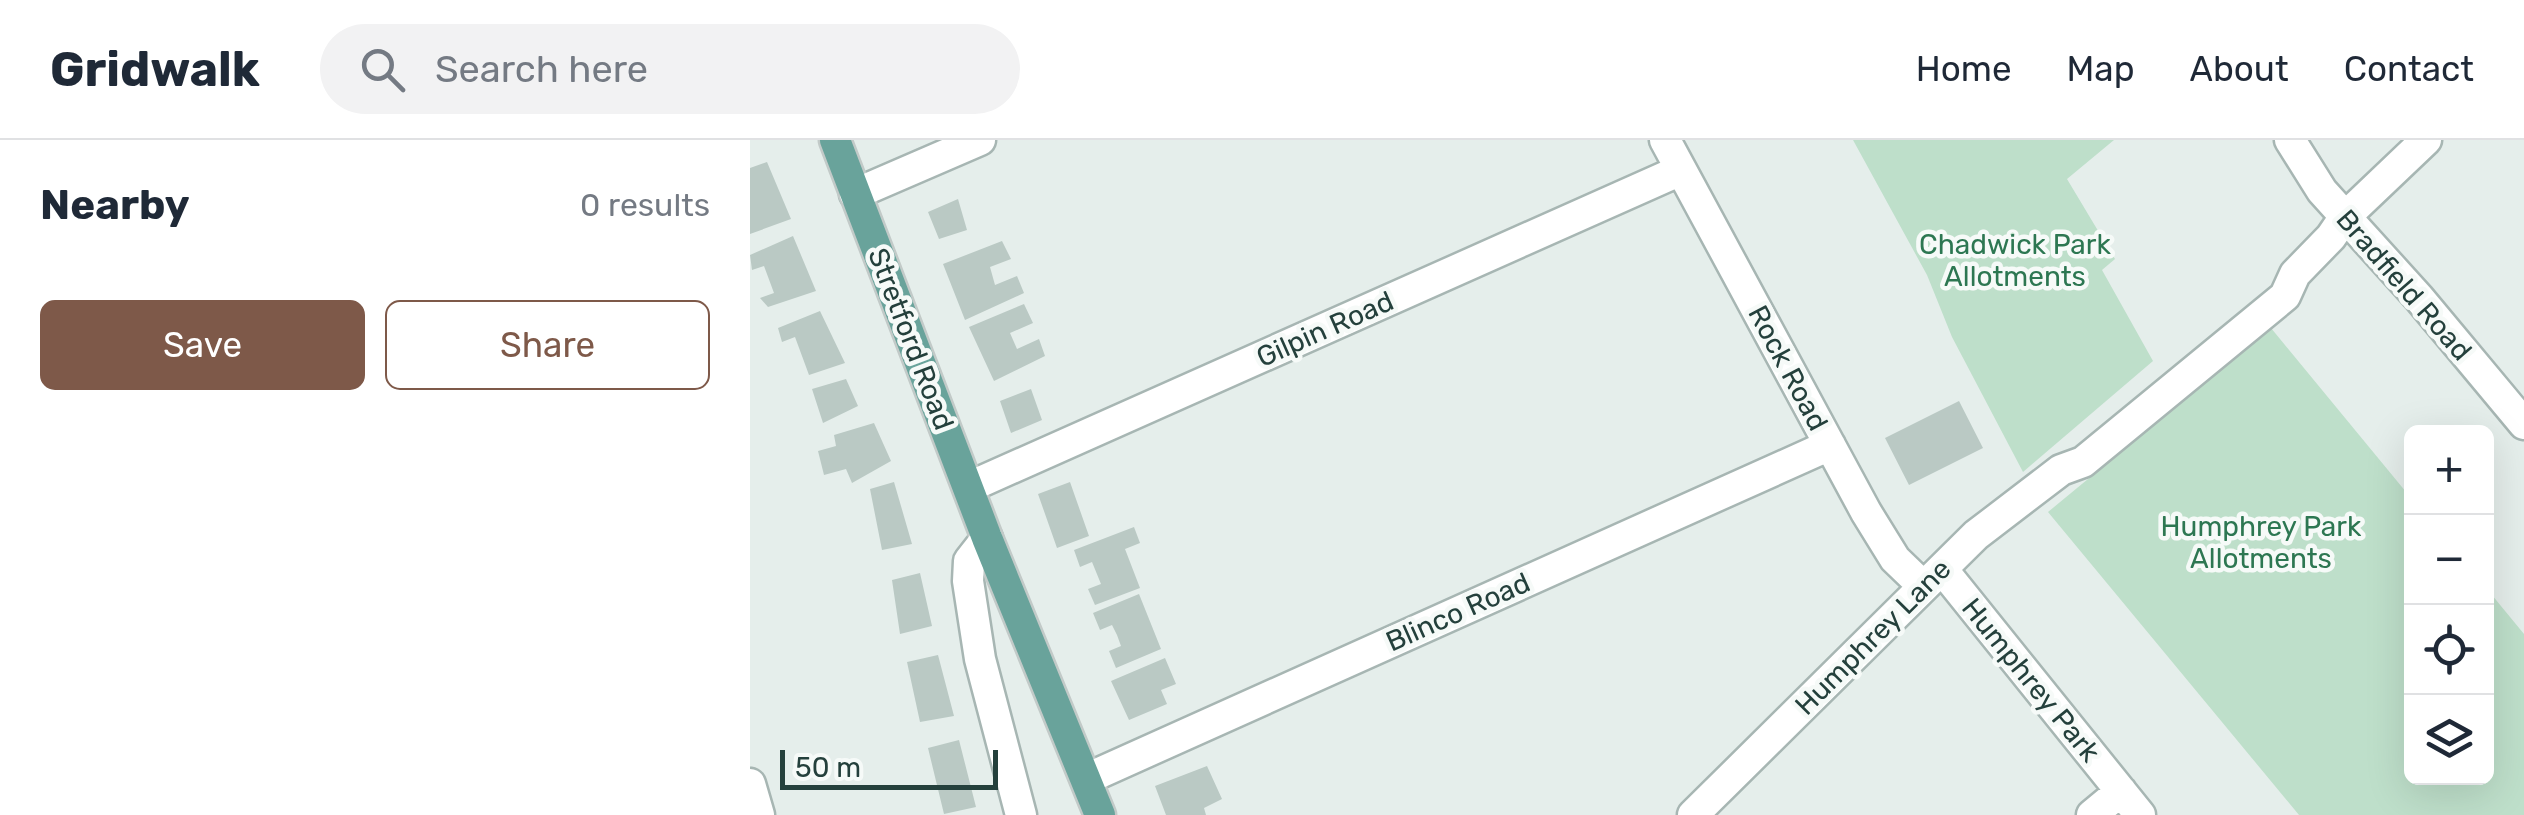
<!DOCTYPE html>
<meta charset="utf-8">
<style>
:root{--surface:#fff;--page:#f2f2f3;--text:#1f2937;--muted:#747a83;--line:#e0e1e3;--accent:#7e5949}
body{margin:0;font-family:Rubik,sans-serif;background:var(--page);color:var(--text)}
.controls{position:absolute;right:30px;bottom:30px;display:grid;overflow:hidden;border-radius:15px;box-shadow:0 10px 40px #0002}
.controls button{width:90px;height:90px;display:grid;place-items:center;padding:0;border:0;border-bottom:2px solid var(--line);background:var(--surface);color:var(--text);font:50px sans-serif}
.scale{position:absolute;left:30px;bottom:25px;width:218px;box-sizing:border-box;padding-left:10px;border:5px solid #24403c;border-top:0;font-size:28px;line-height:35px;white-space:nowrap;color:#24403c;-webkit-text-stroke:8px #f6faf8;paint-order:stroke}
.list{margin:0;padding:0;list-style:none}
h2{display:flex;justify-content:space-between;align-items:center;height:130px;margin:0;padding:0 40px;font-size:42px}
h2 small{font-size:32px;font-weight:400;color:var(--muted)}
.actions{display:flex;gap:20px;padding:30px 40px}
.actions a{flex:1;padding:22px 0;border:2px solid var(--accent);border-radius:15px;text-align:center;font-size:35px;color:var(--accent)}
.actions .main{background:var(--accent);color:#fff}
.icon{flex:none;width:55px;height:55px;fill:none;stroke:currentColor;stroke-width:2;stroke-linecap:round;stroke-linejoin:round}
.map{position:relative;flex:none;width:1774px;height:675px;overflow:hidden}
header{display:flex;align-items:center;gap:60px;box-sizing:border-box;height:140px;padding:0 50px;background:var(--surface);border-bottom:2px solid var(--line)}
header strong{font-size:48px}
nav{display:flex;gap:55px;margin-inline-start:auto;font-size:35px}
.search{width:700px;height:90px;background:var(--page);display:flex;align-items:center;gap:25px;box-sizing:border-box;padding:0 35px;border-radius:55px;color:var(--muted);font-size:38px}
main{display:flex}
aside{flex:1;background:var(--surface)}
.map>svg:first-child{display:block}
.green{fill:#bedfca}
.building{fill:#bac9c4}
.lines{fill:none;stroke-linecap:round;stroke-linejoin:round}
.minor-casing{stroke:#a7b6b3;stroke-width:35}
.major-casing{stroke:#c2cac8;stroke-width:35}
.minor{stroke:#fff;stroke-width:30}
.major{stroke:#69a39b;stroke-width:30}
.labels{text-anchor:middle;dominant-baseline:central;stroke-width:9;stroke-linejoin:round;paint-order:stroke}
.park-label{font-size:28px;fill:#2d7752;stroke:#f6faf8}
.street-label{font-size:28px;fill:#24403c;stroke:#f6faf8}
</style>
<header>
<strong>Gridwalk</strong>
<div class="search"><svg class="icon" aria-label="search" viewBox="0 0 24 24"><circle cx="10" cy="10" r="6"/><path d="M15 15l6 6"/></svg>Search here</div>
<nav><a>Home</a><a>Map</a><a>About</a><a>Contact</a></nav>
</header>
<main>
<aside>
<h2>Nearby<small>0 results</small></h2>
<ul class="list">
</ul>
<div class="actions"><a class="main">Save</a><a>Share</a></div>
</aside>
<div class="map">
<svg width="1774" height="675" viewBox="0 0 1774 675">
<rect width="100%" height="100%" fill="#e5eeeb"/>
<path class="green" d="M 1103,0 L 1364,0 L 1317,39 L 1365,119 L 1352,130 L 1403,221 L 1273,332 L 1202,197 L 1177,135 Z
M 1521,188 L 1661,358 L 1662,638 L 1736,638 L 1737,449 L 1774,494 L 1774,675 L 1549,675 L 1298,372 Z"/>
<path class="building" d="M 17,22 L 41,79 L 0,94 L 0,28 Z
M 208,59 L 217,90 L 189,99 L 178,72 Z
M 43,96 L 66,151 L 18,167 L 10,158 L 24,153 L 14,126 L 2,130 L 0,115 Z
M 252,101 L 261,119 L 240,127 L 245,145 L 267,136 L 274,153 L 215,180 L 193,124 Z
M 274,164 L 283,183 L 260,193 L 267,209 L 289,199 L 295,216 L 244,241 L 219,187 Z
M 70,171 L 95,223 L 59,235 L 45,197 L 32,202 L 28,188 Z
M 96,239 L 108,266 L 73,283 L 62,249 Z
M 281,249 L 292,280 L 261,293 L 250,261 Z
M 1209,261 L 1233,308 L 1159,345 L 1135,298 Z
M 124,283 L 141,321 L 102,343 L 96,329 L 74,335 L 68,311 L 86,306 L 84,295 Z
M 144,342 L 162,404 L 132,410 L 120,349 Z
M 320,342 L 339,396 L 307,408 L 288,354 Z
M 384,387 L 390,403 L 375,409 L 390,448 L 345,465 L 338,449 L 351,444 L 342,422 L 330,427 L 324,410 Z
M 170,433 L 182,486 L 150,494 L 142,440 Z
M 389,454 L 411,509 L 366,528 L 359,511 L 371,506 L 367,495 L 362,485 L 350,490 L 343,473 Z
M 188,515 L 204,576 L 170,582 L 157,522 Z
M 415,518 L 426,544 L 411,550 L 417,564 L 379,580 L 361,541 Z
M 209,600 L 226,667 L 194,674 L 178,608 Z
M 457,626 L 472,659 L 454,668 L 456,675 L 416,675 L 405,646 Z"/>
<g class="lines">
<g class="minor-casing">
<path id="minor" d="M 915,0 L 1116,372 L 1145,419 L 1173,446
M 1540,0 L 1572,51 L 1669,158 L 1774,284
M 105,54 L 230,0
M 219,347 L 931,30
M 237,398 L 219,421 L 218,441 L 230,519 L 271,675
M 1192,429 L 1390,675
M 336,639 L 1080,305
M 0,644 L 9,675
M 943,675 L 1226,395 L 1311,330 L 1333,322 L 1535,156 L 1545,134 L 1581,97 L 1594,78 L 1676,0
M 1342,675 L 1371,651"/>
</g>
<g class="major-casing">
<path id="major" d="M 85,0 L 237,398 L 350,675"/>
</g>
<use href="#minor" class="minor"/>
<use href="#major" class="major"/>
</g>
<g class="labels">
<g class="park-label">
<text x="1265" y="104">Chadwick Park<tspan x="1265" dy="32">Allotments</tspan></text>
<text x="1511" y="386">Humphrey Park<tspan x="1511" dy="32">Allotments</tspan></text>
</g>
<g class="street-label">
<text transform="translate(1654 145) rotate(49)">Bradfield Road</text>
<text transform="translate(575 189) rotate(-24)">Gilpin Road</text>
<text transform="translate(161 199) rotate(69)">Stretford Road</text>
<text transform="translate(1038 228) rotate(62)">Rock Road</text>
<text transform="translate(708 472) rotate(-24)">Blinco Road</text>
<text transform="translate(1123 497) rotate(-45)">Humphrey Lane</text>
<text transform="translate(1281 540) rotate(51)">Humphrey Park</text>
</g>
</g>
</svg>
<div class="controls">
<button>+</button>
<button>−</button>
<button><svg class="icon" aria-label="locate" viewBox="0 0 24 24"><circle cx="12" cy="12" r="6"/><path d="M12 2v4M12 18v4M2 12h4M18 12h4"/></svg></button>
<button><svg class="icon" aria-label="layers" viewBox="0 0 24 24"><path d="M12 4l9 5-9 5-9-5zM3 14l9 5 9-5"/></svg></button>
</div>
<div class="scale">50 m</div>
</div>
</main>
